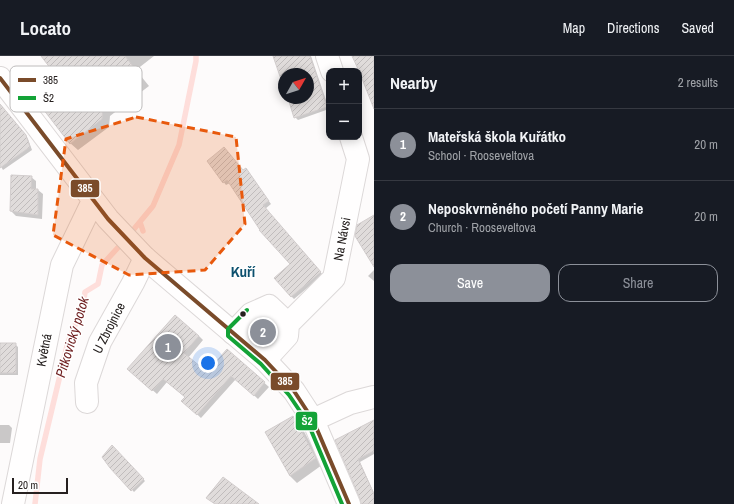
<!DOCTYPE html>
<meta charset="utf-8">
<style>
:root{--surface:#171b24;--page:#242831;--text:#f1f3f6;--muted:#9ea1a6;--line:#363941;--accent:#8c9099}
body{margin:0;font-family:"Archivo Narrow",sans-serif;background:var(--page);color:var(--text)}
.controls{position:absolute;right:12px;top:12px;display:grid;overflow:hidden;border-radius:8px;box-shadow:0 2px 10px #0003}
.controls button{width:36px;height:36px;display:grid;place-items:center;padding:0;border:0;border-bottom:1px solid var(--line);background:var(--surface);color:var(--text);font:20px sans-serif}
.compass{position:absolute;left:278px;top:12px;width:36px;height:36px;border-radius:50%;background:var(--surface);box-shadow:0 2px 10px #0003;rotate:51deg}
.scale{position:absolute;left:12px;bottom:10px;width:56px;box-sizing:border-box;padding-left:4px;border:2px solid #26201f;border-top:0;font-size:11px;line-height:14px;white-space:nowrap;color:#26201f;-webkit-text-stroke:3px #fff;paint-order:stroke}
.you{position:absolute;left:208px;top:307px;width:14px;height:14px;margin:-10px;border:3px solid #fff;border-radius:50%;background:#1a73e8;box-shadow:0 0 0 6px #1a73e833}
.badge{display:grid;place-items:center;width:26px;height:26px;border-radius:50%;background:var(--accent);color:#fff;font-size:13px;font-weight:700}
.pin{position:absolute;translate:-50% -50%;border:2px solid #fff;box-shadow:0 1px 4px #0006}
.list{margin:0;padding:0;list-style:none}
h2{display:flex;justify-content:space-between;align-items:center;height:52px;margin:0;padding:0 16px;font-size:17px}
h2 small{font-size:13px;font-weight:400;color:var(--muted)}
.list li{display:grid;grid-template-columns:26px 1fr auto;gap:12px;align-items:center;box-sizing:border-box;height:72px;padding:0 16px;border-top:1px solid var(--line)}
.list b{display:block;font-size:15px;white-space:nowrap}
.list p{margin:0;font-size:13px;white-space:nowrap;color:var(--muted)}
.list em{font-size:13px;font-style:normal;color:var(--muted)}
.actions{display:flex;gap:8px;padding:12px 16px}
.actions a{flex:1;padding:9px 0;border:1px solid var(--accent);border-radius:12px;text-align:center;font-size:14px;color:var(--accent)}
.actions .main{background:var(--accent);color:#fff}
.map{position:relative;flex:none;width:374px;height:448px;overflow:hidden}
header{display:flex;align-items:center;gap:24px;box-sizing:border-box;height:56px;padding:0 20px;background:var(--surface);border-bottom:1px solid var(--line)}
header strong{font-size:19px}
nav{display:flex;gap:22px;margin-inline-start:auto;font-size:14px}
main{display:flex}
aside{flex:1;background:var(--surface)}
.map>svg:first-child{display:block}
.shadow{fill:#0003}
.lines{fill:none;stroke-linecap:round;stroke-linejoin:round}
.stream{stroke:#fededb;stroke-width:5.5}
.building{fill:url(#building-hatch);stroke:#d2cdcd}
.minor-casing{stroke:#dcd8d8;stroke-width:24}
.tertiary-casing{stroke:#dcd8d8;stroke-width:24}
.minor{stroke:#fffefe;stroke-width:22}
.tertiary{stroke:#fffefe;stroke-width:22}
.bus-1-casing{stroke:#fff;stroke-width:7}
.bus-2-casing{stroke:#fff;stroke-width:7}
.bus-1{stroke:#7a4b2a;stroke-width:4}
.bus-2{stroke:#13a337;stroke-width:4}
.marked{fill:#e8590c;fill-opacity:0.2;stroke:#e8590c;stroke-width:3;stroke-dasharray:8 5;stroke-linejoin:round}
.bus-dot{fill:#26201f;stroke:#fff;stroke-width:1.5}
.labels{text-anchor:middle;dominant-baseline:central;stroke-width:3;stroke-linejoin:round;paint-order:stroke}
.street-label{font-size:13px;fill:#26201f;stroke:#fff}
.water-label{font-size:14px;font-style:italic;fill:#6c1b1c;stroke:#fff}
.quarter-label{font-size:15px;font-weight:bold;fill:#0c506e;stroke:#fff}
.key{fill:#fff;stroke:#bebcbc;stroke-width:1}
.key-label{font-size:11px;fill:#26201f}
.line-badge{stroke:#fff;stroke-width:1.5}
.badge-label{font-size:11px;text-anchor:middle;font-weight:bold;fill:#fff}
</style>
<header>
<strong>Locato</strong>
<nav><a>Map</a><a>Directions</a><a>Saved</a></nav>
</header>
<main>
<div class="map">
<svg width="374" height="448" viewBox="0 0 374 448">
<defs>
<pattern id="building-hatch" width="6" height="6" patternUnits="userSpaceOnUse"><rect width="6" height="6" fill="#e0dcdb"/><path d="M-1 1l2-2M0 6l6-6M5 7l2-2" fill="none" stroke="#c0bcbc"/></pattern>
</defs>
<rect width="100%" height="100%" fill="#fdfbfb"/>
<path class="shadow" d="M 42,0 L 154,0 L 136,14 L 149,30 L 110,60 L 109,71 L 78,94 L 70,87 L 56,17 Z
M 274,0 L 311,0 L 329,53 L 298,64 L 295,61 L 289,42 L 308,42 L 308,18 L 284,18 L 284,29 Z
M 0,48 L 28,83 L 32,94 L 3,114 L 0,109 Z
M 208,106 L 243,115 L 246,113 L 271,148 L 265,153 L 323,219 L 294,243 L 291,240 L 292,208 L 230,127 L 226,129 Z
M 31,121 L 36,125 L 36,134 L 38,134 L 43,138 L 42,163 L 16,160 L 11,155 Z
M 374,214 L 374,225 L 368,220 Z
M 199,280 L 203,284 L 188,302 L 207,318 L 228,295 L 269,331 L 258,343 L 236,323 L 201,362 L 187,349 L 186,342 L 167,326 L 157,338 L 133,317 Z
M 0,288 L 15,288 L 18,291 L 18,319 L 0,319 Z
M 293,361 L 300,368 L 322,409 L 297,427 L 290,420 L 266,377 Z
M 374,365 L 374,398 L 360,406 L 374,437 L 374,448 L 362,448 L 337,385 Z
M 0,369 L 9,369 L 12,372 L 10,387 L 0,387 Z
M 112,391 L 145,425 L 134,436 L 111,411 Z"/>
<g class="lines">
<path class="stream" d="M 140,166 L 143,175
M 129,179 L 153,150 L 179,89 L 196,5 L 196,0
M 35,448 L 40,403 L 68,286 L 83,250 L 85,236 L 98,228 L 102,209 L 124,185"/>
</g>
<path class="building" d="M 41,0 L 125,0 L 142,22 L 103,52 L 102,63 L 70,88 L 30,36 L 54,17 Z
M 273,0 L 310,0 L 327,51 L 294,62 L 288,42 L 308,42 L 308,18 L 284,18 L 284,32 Z
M 352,0 L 374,0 L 374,53 L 359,15 Z
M 0,48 L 26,79 L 30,91 L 0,112 Z
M 224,91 L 243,114 L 246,112 L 269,145 L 263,149 L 321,216 L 291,241 L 274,222 L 290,208 L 259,174 L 260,174 L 227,124 L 223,127 L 207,105 Z
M 11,119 L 32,120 L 31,133 L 38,133 L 38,159 L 10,155 Z
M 374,159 L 374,211 L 355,180 L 357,169 Z
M 175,259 L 199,280 L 184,297 L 207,316 L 227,293 L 265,326 L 254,340 L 231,320 L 197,359 L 181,345 L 185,341 L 163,323 L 152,335 L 127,313 Z
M 0,287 L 16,287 L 16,317 L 0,317 Z
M 293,360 L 316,402 L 290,420 L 265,376 Z
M 374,364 L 374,395 L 358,403 L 374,438 L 374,448 L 361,448 L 360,443 L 335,384 Z
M 112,389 L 144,423 L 131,435 L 110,412 L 102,401 Z
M 223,421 L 259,448 L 215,448 L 206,442 Z"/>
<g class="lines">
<g class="minor-casing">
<path id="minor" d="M 327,0 L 332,15
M 233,277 L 251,258 L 269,250 L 288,268
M 265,304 L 287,280 L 288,268 L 334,222 L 358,103 L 351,81
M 87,346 L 86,327 L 100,286 L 133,227 L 145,202"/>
</g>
<g class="tertiary-casing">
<path id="tertiary" d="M 0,22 L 108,163 L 145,202 L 265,304 L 294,335 L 313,364 L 349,448
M 313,364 L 350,347 L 374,341
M 13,448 L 62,209 L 93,145"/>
</g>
<use href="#minor" class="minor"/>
<use href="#tertiary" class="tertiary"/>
<g class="bus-1-casing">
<path id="bus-1" d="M 0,22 L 108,163 L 145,202 L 265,304 L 294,335 L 313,364 L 349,448"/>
</g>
<g class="bus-2-casing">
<path id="bus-2" d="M 247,254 L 228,273 L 228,280 L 261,308 L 289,339 L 308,367 L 342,448"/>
</g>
<use href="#bus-1" class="bus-1"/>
<use href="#bus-2" class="bus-2"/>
</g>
<path class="marked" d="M 136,61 L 236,81 L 245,168 L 205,214 L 129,219 L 53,179 L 66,83 Z"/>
<circle class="bus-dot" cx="243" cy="258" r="3.5"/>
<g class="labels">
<g class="street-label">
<text transform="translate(342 183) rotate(-79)">Na Návsi</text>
<text transform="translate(109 272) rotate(-63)">U Zbrojnice</text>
<text transform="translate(44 294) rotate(-79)">Květná</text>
</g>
<g class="water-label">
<text transform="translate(72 281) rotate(-73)">Pitkovický potok</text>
</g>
<g class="quarter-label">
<text x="243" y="215">Kuří</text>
</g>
</g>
<rect x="10" y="10" width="132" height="46" rx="6" class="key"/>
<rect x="18" y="22" width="18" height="4" fill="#7a4b2a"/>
<rect x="18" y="40" width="18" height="4" fill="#13a337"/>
<g class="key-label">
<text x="43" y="28">385</text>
<text x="43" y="46">Š2</text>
</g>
<g class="line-badge">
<rect x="70" y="123" width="30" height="19" rx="4" fill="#7a4b2a"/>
<rect x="270" y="316" width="30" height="19" rx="4" fill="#7a4b2a"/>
<rect x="295" y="355" width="23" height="20" rx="4" fill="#13a337"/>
</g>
<g class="badge-label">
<text x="85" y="136">385</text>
<text x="285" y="329">385</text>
<text x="307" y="369">Š2</text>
</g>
</svg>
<div class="controls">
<button>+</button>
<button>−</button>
</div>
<svg class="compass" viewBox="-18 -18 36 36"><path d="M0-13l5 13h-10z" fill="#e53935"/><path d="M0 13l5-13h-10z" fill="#9ea1a6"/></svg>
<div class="scale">20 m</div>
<div class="you"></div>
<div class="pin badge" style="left:168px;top:291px">1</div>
<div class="pin badge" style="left:263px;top:276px">2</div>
</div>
<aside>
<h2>Nearby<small>2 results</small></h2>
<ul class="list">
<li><span class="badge">1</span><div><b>Mateřská škola Kuřátko</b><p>School · Rooseveltova</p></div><em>20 m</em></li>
<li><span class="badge">2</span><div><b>Neposkvrněného početí Panny Marie</b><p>Church · Rooseveltova</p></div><em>20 m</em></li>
</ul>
<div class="actions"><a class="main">Save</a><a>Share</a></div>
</aside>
</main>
